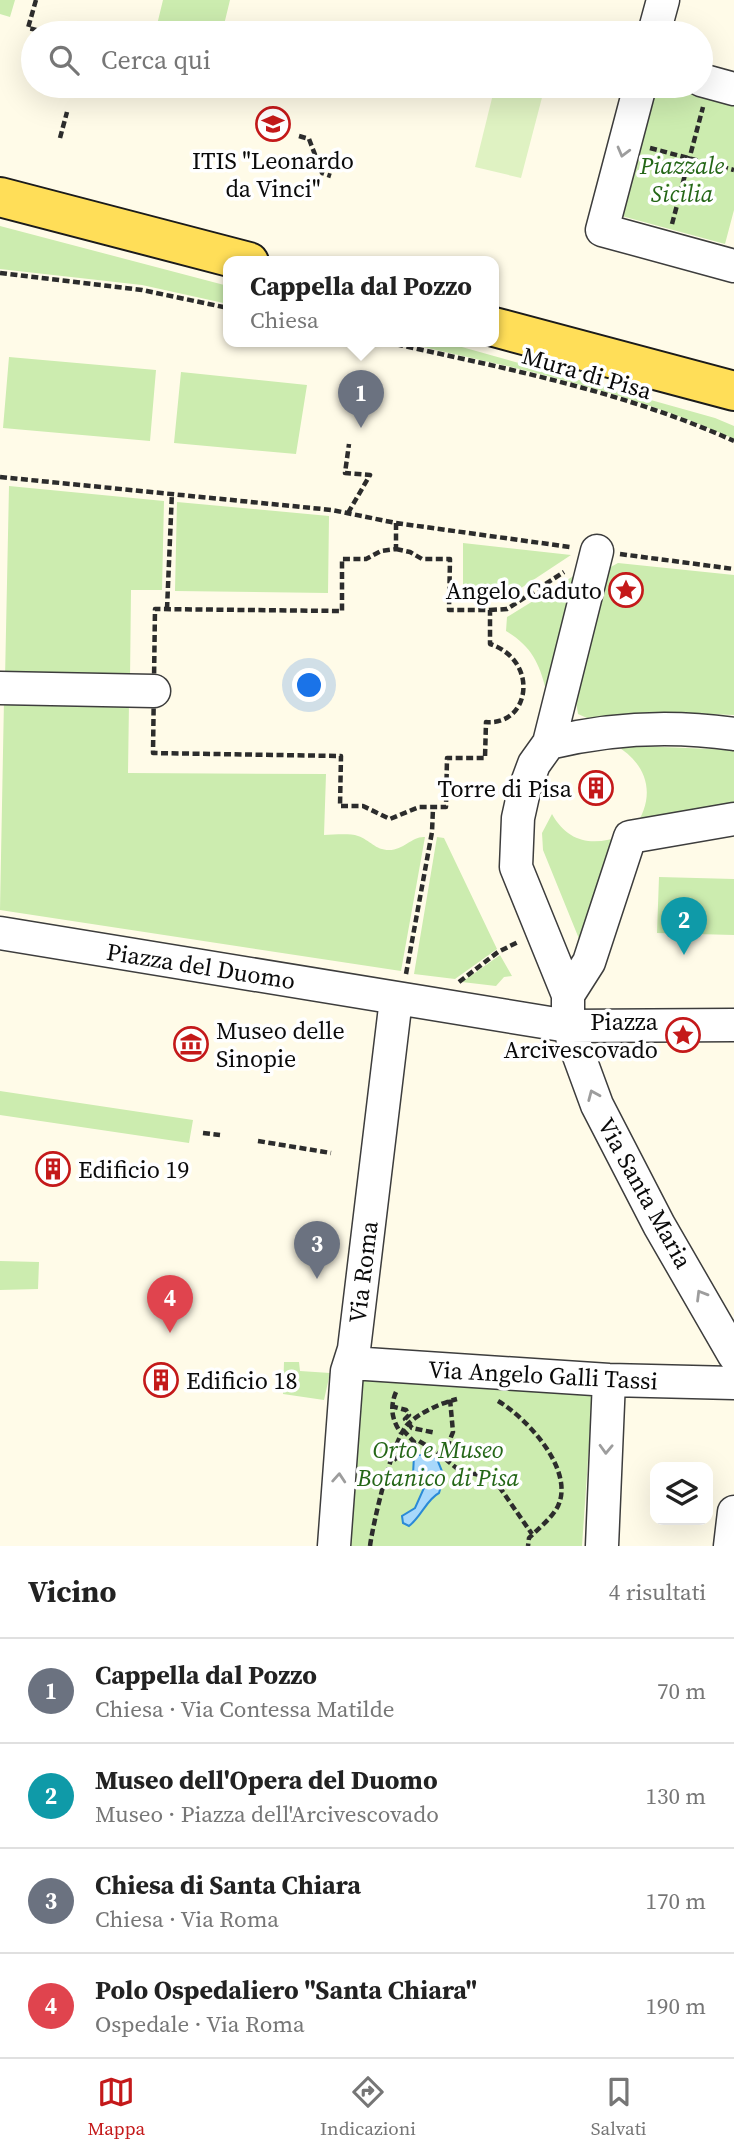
<!DOCTYPE html>
<html lang="it">
<meta charset="utf-8">
<style>
:root{--surface:#fff;--page:#f2f2f2;--text:#222;--muted:#767676;--line:#e0e0e0;--accent:#c4191a}
body{margin:0;font-family:"Source Serif 4",serif;background:var(--page);color:var(--text)}
.controls{position:absolute;right:21px;bottom:21px;display:grid;overflow:hidden;border-radius:14px;box-shadow:0 7px 28px #0002}
.controls button{width:63px;height:63px;display:grid;place-items:center;padding:0;border:0;border-bottom:2px solid var(--line);background:var(--surface);color:var(--text);font:35px sans-serif}
.you{position:absolute;left:310px;top:686px;width:24px;height:24px;margin:-18px;border:5px solid #fff;border-radius:50%;background:#1a73e8;box-shadow:0 0 0 10px #1a73e833}
.badge{display:grid;place-items:center;width:46px;height:46px;border-radius:50%;background:var(--accent);color:#fff;font-size:23px;font-weight:700}
.pin{position:absolute;translate:-50% -58px;filter:drop-shadow(0 2px 4px #0008)}
.pin::after{content:'';position:absolute;top:37px;width:24px;height:21px;background:inherit;clip-path:polygon(0 0,100% 0,50% 100%)}
.popup{position:absolute;left:223px;top:256px;width:276px;height:91px;box-sizing:border-box;display:grid;place-content:center;border-radius:14px;background:var(--surface);filter:drop-shadow(0 2px 5px #0005);font-size:23px;white-space:nowrap;color:var(--muted)}
.popup b{font-size:26px;color:var(--text)}
.popup::after{content:'';position:absolute;left:50%;top:100%;margin-left:-14px;border:14px solid transparent;border-top-color:var(--surface)}
.list{margin:0;padding:0;list-style:none}
h2{display:flex;justify-content:space-between;align-items:center;height:91px;margin:0;padding:0 28px;font-size:30px}
h2 small{font-size:23px;font-weight:400;color:var(--muted)}
.list li{display:grid;grid-template-columns:46px 1fr auto;gap:21px;align-items:center;box-sizing:border-box;height:105px;padding:0 28px;border-top:2px solid var(--line)}
.list b{display:block;font-size:26px;white-space:nowrap}
.list p{margin:0;font-size:23px;white-space:nowrap;color:var(--muted)}
.list em{font-size:23px;font-style:normal;color:var(--muted)}
.icon{flex:none;width:38px;height:38px;fill:none;stroke:currentColor;stroke-width:2;stroke-linecap:round;stroke-linejoin:round}
.map{position:relative;flex:none;width:734px;height:1546px;overflow:hidden}
.search{position:absolute;background:var(--surface);box-shadow:0 7px 28px #0002;left:21px;right:21px;top:21px;height:77px;display:flex;align-items:center;gap:18px;box-sizing:border-box;padding:0 24px;border-radius:38px;color:var(--muted);font-size:26px}
.sheet{height:511px;background:var(--surface)}
nav{display:flex;justify-content:space-around;align-items:center;box-sizing:border-box;height:98px;border-top:2px solid var(--line);background:var(--surface);font-size:19px;color:var(--muted)}
nav a{display:grid;justify-items:center;gap:4px}
nav .on{color:var(--accent)}
.map>svg:first-child{display:block}
.green{fill:#ccecaf}
.pitch{fill:#dff2c2}
.water{fill:#a8d8fb;stroke:#2a8ad7;stroke-width:2}
.lines{fill:none;stroke-linecap:round;stroke-linejoin:round}
.minor-casing{stroke:#3d3d3d;stroke-width:35}
.major-casing{stroke:#1b1b1b;stroke-width:42}
.path{stroke:#2c2c2c;stroke-width:4.5;stroke-dasharray:7 3.5;stroke-linecap:butt}
.minor{stroke:#fff;stroke-width:32}
.major{stroke:#ffde58;stroke-width:38}
.oneway{stroke:#9d9d9d}
.labels{text-anchor:middle;dominant-baseline:central;stroke-width:7;stroke-linejoin:round;paint-order:stroke}
.poi-label{font-size:24px;fill:#0a0a0a;stroke:#fff;text-anchor:end}
.park-label{font-size:24px;font-style:italic;fill:#246617;stroke:#fff}
.street-label{font-size:24px;fill:#0a0a0a;stroke:#fff}
</style>
<div class="map">
<svg width="734" height="1546" viewBox="0 0 734 1546">
<rect width="100%" height="100%" fill="#fffbe8"/>
<path class="green" d="M 0,0 L 15,0 L 10,17 L 0,14 Z
M 163,0 L 230,0 L 222,33 L 155,33 Z
M 653,86 L 675,86 L 734,102 L 734,210 L 725,244 L 618,215 Z
M 0,226 L 228,286 L 228,304 L 142,285 L 0,269 Z
M 400,342 L 444,342 L 715,418 L 734,426 L 734,439 C 628,391 513,367 400,342 Z
M 9,357 L 156,370 L 150,441 L 3,428 Z
M 181,372 L 307,385 L 296,454 L 174,443 Z
M 9,486 L 164,501 L 162,590 L 131,590 L 130,679 L 5,679 Z
M 177,502 L 329,516 L 328,593 L 175,591 Z
M 463,543 L 571,555 L 509,596 L 463,596 Z
M 618,563 L 734,575 L 734,715 L 655,712 L 587,718 L 578,714 L 575,696 L 609,568 Z
M 580,572 L 546,690 C 539,662 531,646 506,631 L 507,617 Z
M 4,700 L 129,702 L 128,773 L 326,774 L 324,835 C 333,835 349,833 358,836 C 370,840 375,850 389,850 C 404,850 412,836 425,837 L 401,971 L 0,910 Z
M 615,745 L 734,750 L 734,812 L 634,828 C 657,796 648,764 615,745 Z
M 552,814 C 568,843 594,847 623,835 L 586,956 L 543,850 L 542,833 Z
M 437,837 L 444,838 L 497,949 L 455,979 L 414,974 Z
M 659,877 L 734,879 L 734,935 L 657,933 Z
M 500,955 L 512,976 L 504,977 L 496,986 L 462,982 Z
M 0,1091 L 193,1120 L 189,1143 L 0,1115 Z
M 0,1261 L 39,1262 L 38,1289 L 0,1290 Z
M 284,1362 L 299,1362 L 300,1371 L 330,1373 L 324,1400 L 283,1394 Z
M 361,1376 L 593,1387 L 582,1546 L 348,1546 Z"/>
<path class="pitch" d="M 495,86 L 545,86 L 521,178 L 475,167 Z"/>
<path class="water" d="M 414,1455 L 426,1455 L 437,1459 L 444,1476 L 439,1493 C 427,1499 421,1517 409,1526 L 403,1523 L 402,1516 L 415,1508 L 424,1488 L 413,1475 Z"/>
<g class="lines">
<g class="minor-casing">
<path id="minor" d="M 654,33 L 663,0
M 701,80 L 734,89
M 640,86 L 602,230 L 734,266
M 597,551 L 549,743 L 534,764 L 524,791 L 518,818 L 516,867 L 568,995 L 568,1026 L 597,1105 L 659,1225 L 734,1355
M 0,688 L 154,691
M 549,743 C 610,728 672,725 734,734
M 0,933 L 568,1026 L 734,1025
M 568,995 L 589,962 L 630,837 L 734,819
M 351,1363 L 609,1380 L 734,1383
M 334,1546 L 347,1371 L 354,1349 L 396,999
M 602,1546 L 609,1380
M 730,1546 L 734,1512"/>
</g>
<g class="major-casing">
<path id="major" d="M 0,197 L 249,262
M 494,327 L 734,391"/>
</g>
<path class="path" d="M 36,0 L 28,28 L 50,33
M 299,136 L 309,139 L 322,173 L 331,176
M 60,138 L 67,112
M 650,148 L 734,170
M 672,224 L 703,107
M 0,273 L 142,290 L 228,308
M 386,342 C 504,368 623,391 734,441
M 0,477 L 332,510 L 396,523 L 570,547
M 348,513 L 370,475 L 345,473 L 349,444
M 396,523 L 396,549
M 396,549 L 410,552 L 422,559 L 450,559 L 449,610 L 490,610 L 490,644 C 540,661 530,726 486,722 L 485,758 L 447,758 L 446,807 L 419,807 L 390,819 L 363,806 L 340,806 L 341,756 L 153,753 L 155,609 L 342,611 L 342,559 L 366,559 L 381,551 Z
M 620,554 L 734,569
M 167,609 L 172,492
M 490,610 L 507,609 L 564,572
M 406,974 L 432,832 L 433,808
M 459,982 L 498,952 L 518,942
M 203,1133 L 220,1135
M 258,1141 L 331,1153
M 396,1392 C 390,1406 391,1419 401,1433
M 498,1401 C 527,1418 575,1470 558,1506 C 552,1518 538,1529 529,1538 L 528,1546
M 391,1406 L 406,1410 L 409,1415 L 405,1419 L 412,1428 L 436,1433
M 403,1430 L 415,1443
M 443,1457 L 453,1432 L 450,1399
M 394,1460 L 419,1441 L 437,1452 L 460,1471 L 485,1476 L 496,1482 L 532,1534
M 370,1546 C 373,1523 393,1436 409,1423 C 421,1412 441,1403 457,1399"/>
<use href="#minor" class="minor"/>
<use href="#major" class="major"/>
</g>
<defs><path id="oneway-chevron" d="M-2-3.5L2.5 0L-2 3.5" fill="none" stroke-width="1.6" stroke-linecap="round" stroke-linejoin="round" transform="scale(1.75)"/></defs>
<g class="oneway">
<use href="#oneway-chevron" transform="translate(623 152) rotate(105)"/>
<use href="#oneway-chevron" transform="translate(593 1095) rotate(-113)"/>
<use href="#oneway-chevron" transform="translate(701 1295) rotate(-121)"/>
<use href="#oneway-chevron" transform="translate(606 1449) rotate(92)"/>
<use href="#oneway-chevron" transform="translate(339 1478) rotate(-86)"/>
</g>
<defs>
<g id="school-ring" transform="scale(1.75)"><circle r="9.5" fill="#fff" stroke="#c4191a" stroke-width="1.5"/><path d="M0-5L7-2L0 1L-7-2ZM-4 1L0 2.5L4 1V4Q0 6-4 4Z" fill="#c4191a"/></g>
<g id="sight-ring" transform="scale(1.75)"><circle r="9.5" fill="#fff" stroke="#c4191a" stroke-width="1.5"/><path d="M0-6L1.8-2.2L6-1.7L2.9 1.2L3.7 5.4L0 3.3L-3.7 5.4L-2.9 1.2L-6-1.7L-1.8-2.2Z" fill="#c4191a"/></g>
<g id="building-ring" transform="scale(1.75)"><circle r="9.5" fill="#fff" stroke="#c4191a" stroke-width="1.5"/><path d="M-4-6H4V6H1V3H-1V6H-4ZM-2.5-4.3h1.7v1.8h-1.7ZM.8-4.3h1.7v1.8H.8ZM-2.5-1h1.7V.8h-1.7ZM.8-1h1.7V.8H.8Z" fill="#c4191a"/></g>
<g id="museum-ring" transform="scale(1.75)"><circle r="9.5" fill="#fff" stroke="#c4191a" stroke-width="1.5"/><path d="M0-6L6-3V-2H-6V-3ZM-5-1h2V3h-2ZM-1-1h2V3h-2ZM3-1h2V3H3ZM-6 4H6V6H-6Z" fill="#c4191a"/></g>
</defs>
<g fill-rule="evenodd">
<use href="#school-ring" x="273" y="124"/>
<use href="#sight-ring" x="626" y="590"/>
<use href="#building-ring" x="596" y="788"/>
<use href="#sight-ring" x="683" y="1035"/>
<use href="#museum-ring" x="191" y="1044"/>
<use href="#building-ring" x="53" y="1169"/>
<use href="#building-ring" x="161" y="1380"/>
</g>
<g class="labels">
<g class="poi-label">
<text x="273" y="160" text-anchor="middle">ITIS "Leonardo<tspan x="273" dy="28">da Vinci"</tspan></text>
<text x="602" y="590">Angelo Caduto</text>
<text x="572" y="788">Torre di Pisa</text>
<text x="658" y="1021">Piazza<tspan x="658" dy="28">Arcivescovado</tspan></text>
<text x="216" y="1030" text-anchor="start">Museo delle<tspan x="216" dy="28">Sinopie</tspan></text>
<text x="78" y="1169" text-anchor="start">Edificio 19</text>
<text x="186" y="1380" text-anchor="start">Edificio 18</text>
</g>
<g class="park-label">
<text x="682" y="165">Piazzale<tspan x="682" dy="28">Sicilia</tspan></text>
<text x="438" y="1449">Orto e Museo<tspan x="438" dy="28">Botanico di Pisa</tspan></text>
</g>
<g class="street-label">
<text transform="translate(587 373) rotate(16)">Mura di Pisa</text>
<text transform="translate(201 966) rotate(9)">Piazza del Duomo</text>
<text transform="translate(645 1193) rotate(61)">Via Santa Maria</text>
<text transform="translate(363 1272) rotate(-83)">Via Roma</text>
<text transform="translate(543 1375) rotate(3)">Via Angelo Galli Tassi</text>
</g>
</g>
</svg>
<div class="controls">
<button><svg class="icon" aria-label="layers" viewBox="0 0 24 24"><path d="M12 4l9 5-9 5-9-5zM3 14l9 5 9-5"/></svg></button>
</div>
<div class="you"></div>
<div class="pin badge" style="left:361px;top:428px;background:#6b7280">1</div>
<div class="popup"><b>Cappella dal Pozzo</b>Chiesa</div>
<div class="pin badge" style="left:684px;top:955px;background:#0f9aa8">2</div>
<div class="pin badge" style="left:317px;top:1279px;background:#6b7280">3</div>
<div class="pin badge" style="left:170px;top:1333px;background:#e0444e">4</div>
<div class="search"><svg class="icon" aria-label="search" viewBox="0 0 24 24"><circle cx="10" cy="10" r="6"/><path d="M15 15l6 6"/></svg>Cerca qui</div>
</div>
<section class="sheet">
<h2>Vicino<small>4 risultati</small></h2>
<ul class="list">
<li><span class="badge" style="background:#6b7280">1</span><div><b>Cappella dal Pozzo</b><p>Chiesa · Via Contessa Matilde</p></div><em>70 m</em></li>
<li><span class="badge" style="background:#0f9aa8">2</span><div><b>Museo dell'Opera del Duomo</b><p>Museo · Piazza dell'Arcivescovado</p></div><em>130 m</em></li>
<li><span class="badge" style="background:#6b7280">3</span><div><b>Chiesa di Santa Chiara</b><p>Chiesa · Via Roma</p></div><em>170 m</em></li>
<li><span class="badge" style="background:#e0444e">4</span><div><b>Polo Ospedaliero &quot;Santa Chiara&quot;</b><p>Ospedale · Via Roma</p></div><em>190 m</em></li>
</ul>
</section>
<nav>
<a class="on"><svg class="icon" aria-label="map" viewBox="0 0 24 24"><path d="M3 6l6-2 6 2 6-2v14l-6 2-6-2-6 2zM9 4v14M15 6v14"/></svg>Mappa</a>
<a><svg class="icon" aria-label="directions" viewBox="0 0 24 24"><path d="M12 3l9 9-9 9-9-9zM9 14v-3h6M13 9l2 2-2 2"/></svg>Indicazioni</a>
<a><svg class="icon" aria-label="saved" viewBox="0 0 24 24"><path d="M7 4h10v16l-5-4-5 4z"/></svg>Salvati</a>
</nav>
